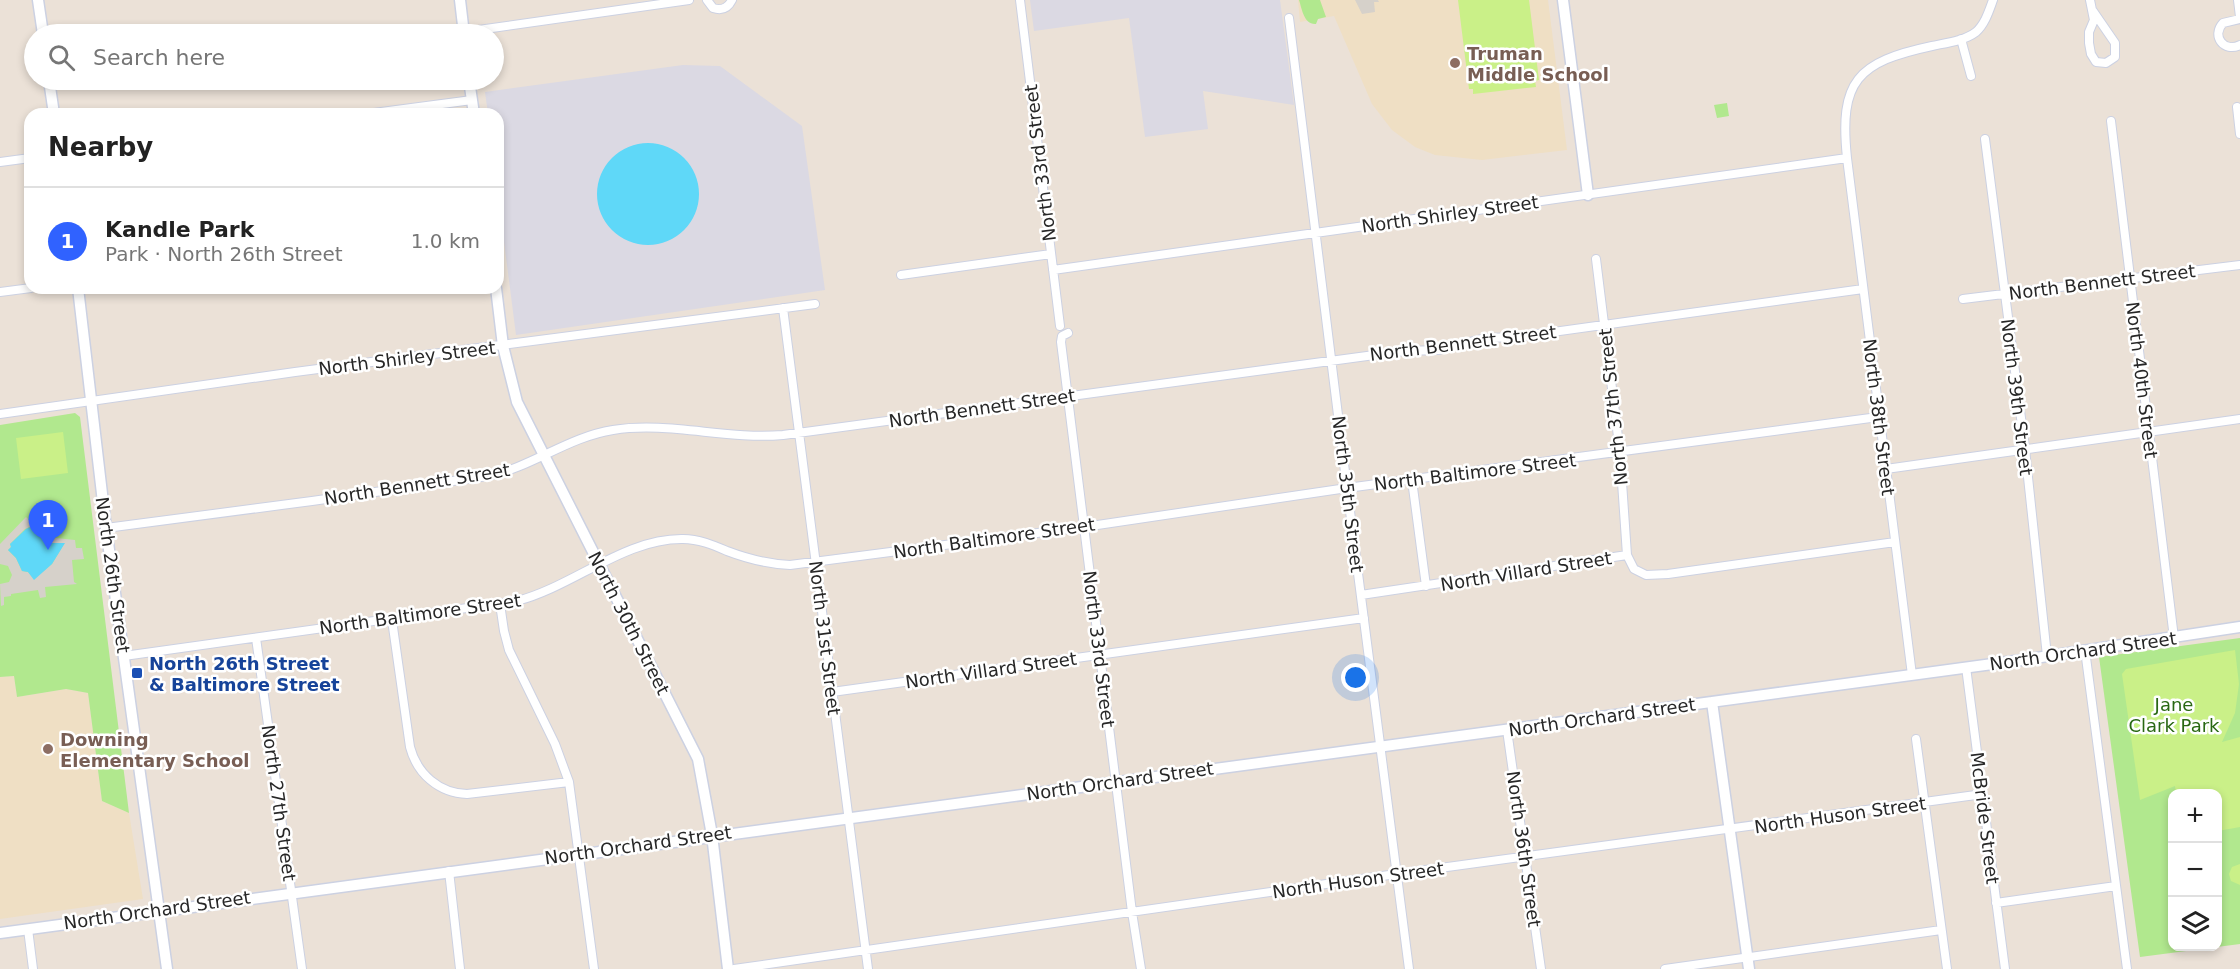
<!DOCTYPE html>
<meta charset="utf-8">
<style>
:root{--surface:#fff;--page:#f2f2f2;--text:#222;--muted:#767676;--line:#e0e0e0;--accent:#3062ff}
body{margin:0;font-family:"DejaVu Sans",sans-serif;background:var(--page);color:var(--text)}
.controls{position:absolute;right:18px;bottom:18px;display:grid;overflow:hidden;border-radius:12px;box-shadow:0 3px 9px #0003}
.controls button{width:54px;height:54px;display:grid;place-items:center;padding:0;border:0;border-bottom:2px solid var(--line);background:var(--surface);color:var(--text);font:30px sans-serif}
.you{position:absolute;left:1356px;top:678px;width:21px;height:21px;margin:-15px;border:4px solid #fff;border-radius:50%;background:#1a73e8;box-shadow:0 0 0 9px #1a73e833}
.badge{display:grid;place-items:center;width:39px;height:39px;border-radius:50%;background:var(--accent);color:#fff;font-size:20px;font-weight:700}
.pin{position:absolute;translate:-50% -50px;filter:drop-shadow(0 2px 3px #0008)}
.pin::after{content:'';position:absolute;top:32px;width:21px;height:18px;background:inherit;clip-path:polygon(0 0,100% 0,50% 100%)}
.list{margin:0;padding:0;list-style:none}
h2{display:flex;justify-content:space-between;align-items:center;height:78px;margin:0;padding:0 24px;font-size:26px}
h2 small{font-size:20px;font-weight:400;color:var(--muted)}
.list li{display:grid;grid-template-columns:39px 1fr auto;gap:18px;align-items:center;box-sizing:border-box;height:108px;padding:0 24px;border-top:2px solid var(--line)}
.list b{display:block;font-size:22px;white-space:nowrap}
.list p{margin:0;font-size:20px;white-space:nowrap;color:var(--muted)}
.list em{font-size:20px;font-style:normal;color:var(--muted)}
.icon{flex:none;width:33px;height:33px;fill:none;stroke:currentColor;stroke-width:2;stroke-linecap:round;stroke-linejoin:round}
.map{position:relative;flex:none;width:2240px;height:969px;overflow:hidden}
.search{position:absolute;background:var(--surface);box-shadow:0 3px 9px #0003;left:24px;top:24px;width:480px;height:66px;display:flex;align-items:center;gap:15px;box-sizing:border-box;padding:0 21px;border-radius:33px;color:var(--muted);font-size:22px}
.panel{position:absolute;background:var(--surface);box-shadow:0 3px 9px #0003;left:24px;top:108px;width:480px;height:186px;border-radius:18px}
.map>svg:first-child{display:block}
.industrial{fill:#dbd9e3}
.education{fill:#efdfc4}
.green{fill:#b1e88e;fill-rule:evenodd}
.pitch{fill:#caf088}
.plaza{fill:#d6d1ca;fill-rule:evenodd}
.water{fill:#5fd8f8}
.lines{fill:none;stroke-linecap:round;stroke-linejoin:round}
.street-casing{stroke:#ccd1e2;stroke-width:10}
.secondary-casing{stroke:#ccd1e2;stroke-width:13}
.street{stroke:#fff;stroke-width:8}
.secondary{stroke:#fff;stroke-width:10}
.education-dot{fill:#8d6e63;stroke:#fff;stroke-width:2}
.transit-dot{fill:#1a4fb4;stroke:#fff;stroke-width:2}
.labels{text-anchor:middle;dominant-baseline:central;stroke-width:5;stroke-linejoin:round;paint-order:stroke}
.education-label{font-size:18px;font-weight:bold;fill:#785e54;stroke:#fff;text-anchor:start}
.street-label{font-size:18px;fill:#272727;stroke:#fff}
.transit-label{font-size:18px;font-weight:bold;fill:#164399;stroke:#fff;text-anchor:start}
.park-label{font-size:18px;fill:#296813;stroke:#fff}
</style>
<div class="map">
<svg width="2240" height="969" viewBox="0 0 2240 969">
<rect width="100%" height="100%" fill="#ebe1d7"/>
<path class="industrial" d="M 1030,0 L 1280,0 L 1294,105 L 1203,91 L 1208,129 L 1145,137 L 1129,18 L 1034,31 Z
M 683,65 L 720,66 L 802,126 L 825,290 L 516,335 L 498,195 L 498,114 L 488,114 L 485,92 Z"/>
<path class="education" d="M 1298,0 L 1548,0 L 1567,150 L 1482,160 L 1435,155 L 1415,147 L 1392,130 L 1372,104 L 1334,16 L 1300,22 Z
M 14,676 L 17,697 L 66,689 L 88,693 L 102,801 L 129,813 L 143,899 L 0,919 L 0,677 Z"/>
<path class="green" d="M 1299,0 L 1320,0 L 1326,17 L 1318,19 L 1316,24 C 1304,25 1302,9 1299,0 Z
M 1727,103 L 1729,116 L 1717,118 L 1714,105 Z
M 75,413 L 80,417 L 129,813 L 102,801 L 88,693 L 66,689 L 17,697 L 14,676 L 0,677 L 0,425 Z
M 2240,638 L 2240,944 L 2140,957 L 2099,657 ZM 2172,794 L 2218,794 L 2218,946 L 2172,946 Z"/>
<path class="pitch" d="M 1458,0 L 1529,0 L 1539,80 L 1535,81 L 1536,87 L 1473,94 L 1473,89 L 1469,89 Z
M 63,432 L 68,473 L 21,479 L 16,438 Z
M 2235,650 L 2239,684 L 2235,713 L 2222,742 L 2240,737 L 2240,827 L 2218,831 L 2218,794 L 2176,793 L 2175,786 L 2140,800 L 2122,674 L 2126,669 Z
M 2240,864 L 2240,885 L 2231,881 L 2229,874 L 2232,867 Z"/>
<path class="plaza" d="M 1355,0 L 1378,0 L 1379,2 L 1374,2 L 1375,12 L 1362,14 Z
M 26,517 L 46,537 L 75,540 L 76,548 L 82,548 L 84,559 L 72,560 L 74,582 L 77,584 L 45,587 L 46,597 L 40,598 L 38,590 L 11,594 L 11,596 L 4,597 L 4,605 L 1,606 L 0,584 L 9,582 L 12,575 L 8,566 L 0,564 L 0,544 ZM 30,527 L 48,543 L 64,544 L 52,564 L 34,579 L 28,572 L 22,571 L 16,558 L 8,550 L 11,547 L 10,544 L 25,529 Z"/>
<path class="water" d="M597 194a51 51 0 1 1 102 0a51 51 0 1 1-102 0Z
M 30,527 L 48,543 L 65,543 L 52,564 L 34,580 L 28,572 L 22,571 L 16,558 L 8,550 L 11,547 L 10,544 L 26,529 Z"/>
<g class="lines">
<g class="street-casing">
<path id="street" d="M 707,0 L 713,8 C 722,11 728,8 732,0
M 1020,0 L 1060,326
M 2090,0 L 2094,20 L 2089,32 L 2089,43 L 2091,54 L 2096,62 L 2106,63 L 2115,57 L 2115,43 L 2093,11
M 2238,0 L 2240,17
M 1289,18 L 1347,488 L 1409,969
M 2240,19 L 2223,23 C 2211,36 2224,53 2240,45
M 464,32 L 689,0
M 1961,39 L 1971,76
M 2237,107 L 2240,134
M 366,114 L 472,100
M 2111,121 L 2174,638
M 1985,139 L 2025,449 L 2047,656
M 0,162 L 30,158
M 1596,259 L 1620,453 L 1627,555 L 1634,569 L 1646,575 L 1668,574 L 1895,542
M 1053,270 L 1847,158
M 901,275 L 1051,254
M 0,292 L 31,288
M 1963,299 L 2240,265
M 783,308 L 868,969
M 1068,333 L 1062,336 L 1061,342 L 1132,912 L 1141,969
M 0,414 L 295,372 L 815,304
M 1886,469 L 2240,419
M 1412,480 L 1426,586
M 106,528 L 312,501 L 488,476 C 532,467 568,437 613,430 C 669,421 726,440 783,435 L 1404,351 L 1439,350 L 1485,338 L 1517,337 L 1863,289
M 1361,595 L 1627,555
M 500,604 L 504,631 L 509,650 L 555,744 L 569,782 L 594,969
M 392,620 L 410,747 C 417,774 439,793 467,794 L 569,782
M 256,638 L 302,969
M 2085,650 L 2127,969
M 124,656 L 517,601 C 574,586 625,538 683,539 C 699,539 713,545 727,551 C 748,559 768,564 790,565 L 1084,527 L 1347,488 L 1878,417
M 1966,667 L 2005,969
M 1912,675 L 1847,158 C 1839,81 1857,62 1932,46 C 1946,43 1964,41 1976,32 C 1985,24 1989,11 1993,0
M 832,692 L 1364,618
M 1507,730 L 1541,969
M 1916,739 L 1947,969
M 449,871 L 460,969
M 1996,903 L 2116,886
M 28,929 L 33,969
M 734,969 L 1396,874 L 1983,794
M 1665,969 L 1941,930"/>
</g>
<g class="secondary-casing">
<path id="secondary" d="M 38,0 L 43,34
M 460,0 L 464,34
M 1563,0 L 1588,195
M 49,80 L 54,114
M 469,80 L 474,114
M 78,288 L 106,528 L 167,969
M 496,288 L 503,346 L 517,402 L 698,759 L 712,835 L 728,969
M 1712,702 L 1749,969
M 0,933 L 2022,660 L 2240,627"/>
</g>
<use href="#street" class="street"/>
<use href="#secondary" class="secondary"/>
</g>
<g class="education-dot">
<circle cx="1455" cy="63" r="6"/>
<circle cx="48" cy="749" r="6"/>
</g>
<rect class="transit-dot" x="131" y="667" width="12" height="12" rx="3"/>
<g class="labels">
<g class="education-label">
<text x="1467" y="53">Truman<tspan x="1467" dy="21">Middle School</tspan></text>
<text x="60" y="739">Downing<tspan x="60" dy="21">Elementary School</tspan></text>
</g>
<g class="street-label">
<text transform="translate(1040 163) rotate(-97)">North 33rd Street</text>
<text transform="translate(1450 214) rotate(-8)">North Shirley Street</text>
<text transform="translate(2102 282) rotate(-7)">North Bennett Street</text>
<text transform="translate(1463 343) rotate(-7)">North Bennett Street</text>
<text transform="translate(407 358) rotate(-7)">North Shirley Street</text>
<text transform="translate(2142 380) rotate(83)">North 40th Street</text>
<text transform="translate(2017 397) rotate(83)">North 39th Street</text>
<text transform="translate(1613 407) rotate(-96)">North 37th Street</text>
<text transform="translate(982 408) rotate(-8)">North Bennett Street</text>
<text transform="translate(1879 417) rotate(83)">North 38th Street</text>
<text transform="translate(1475 472) rotate(-7)">North Baltimore Street</text>
<text transform="translate(417 484) rotate(-9)">North Bennett Street</text>
<text transform="translate(1348 494) rotate(83)">North 35th Street</text>
<text transform="translate(994 538) rotate(-8)">North Baltimore Street</text>
<text transform="translate(1526 571) rotate(-9)">North Villard Street</text>
<text transform="translate(113 575) rotate(82)">North 26th Street</text>
<text transform="translate(420 614) rotate(-8)">North Baltimore Street</text>
<text transform="translate(629 623) rotate(63)">North 30th Street</text>
<text transform="translate(825 638) rotate(83)">North 31st Street</text>
<text transform="translate(1099 649) rotate(83)">North 33rd Street</text>
<text transform="translate(2083 651) rotate(-8)">North Orchard Street</text>
<text transform="translate(991 670) rotate(-8)">North Villard Street</text>
<text transform="translate(1602 717) rotate(-8)">North Orchard Street</text>
<text transform="translate(1120 781) rotate(-8)">North Orchard Street</text>
<text transform="translate(279 803) rotate(82)">North 27th Street</text>
<text transform="translate(1840 815) rotate(-8)">North Huson Street</text>
<text transform="translate(1985 818) rotate(83)">McBride Street</text>
<text transform="translate(638 845) rotate(-8)">North Orchard Street</text>
<text transform="translate(1524 849) rotate(82)">North 36th Street</text>
<text transform="translate(1358 880) rotate(-8)">North Huson Street</text>
<text transform="translate(157 910) rotate(-8)">North Orchard Street</text>
</g>
<g class="transit-label">
<text x="149" y="663">North 26th Street<tspan x="149" dy="21">&amp; Baltimore Street</tspan></text>
</g>
<g class="park-label">
<text x="2174" y="704">Jane<tspan x="2174" dy="21">Clark Park</tspan></text>
</g>
</g>
</svg>
<div class="controls">
<button>+</button>
<button>−</button>
<button><svg class="icon" aria-label="layers" viewBox="0 0 24 24"><path d="M12 4l9 5-9 5-9-5zM3 14l9 5 9-5"/></svg></button>
</div>
<div class="you"></div>
<div class="pin badge" style="left:48px;top:550px">1</div>
<div class="search"><svg class="icon" aria-label="search" viewBox="0 0 24 24"><circle cx="10" cy="10" r="6"/><path d="M15 15l6 6"/></svg>Search here</div>
<section class="panel">
<h2>Nearby<small></small></h2>
<ul class="list">
<li><span class="badge">1</span><div><b>Kandle Park</b><p>Park · North 26th Street</p></div><em>1.0 km</em></li>
</ul>
</section>
</div>
